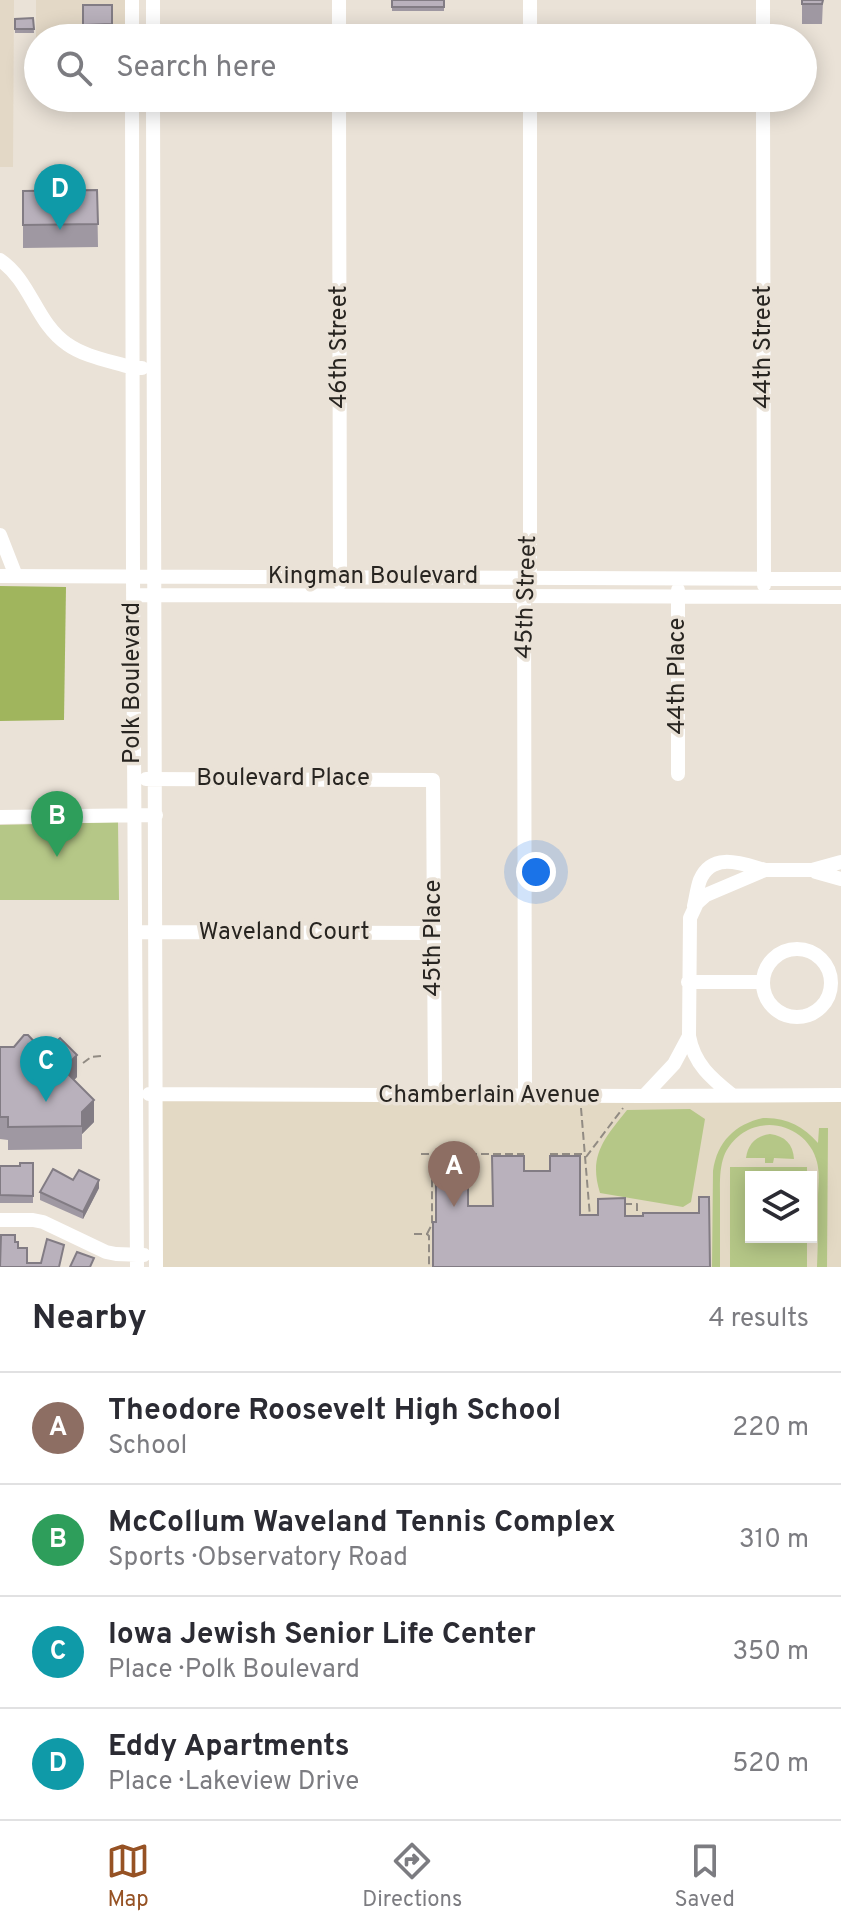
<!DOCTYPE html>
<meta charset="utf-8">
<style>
:root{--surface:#fff;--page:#f2f2f3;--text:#2b2b33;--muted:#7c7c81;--line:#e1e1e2;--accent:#965224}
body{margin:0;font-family:Overpass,sans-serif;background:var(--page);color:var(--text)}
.controls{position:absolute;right:24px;bottom:24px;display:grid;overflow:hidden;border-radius:0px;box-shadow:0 4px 20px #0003}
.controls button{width:72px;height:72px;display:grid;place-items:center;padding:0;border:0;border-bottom:2px solid var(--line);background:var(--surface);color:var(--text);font:40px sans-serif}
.you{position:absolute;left:536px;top:872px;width:28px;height:28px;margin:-20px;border:6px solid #fff;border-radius:50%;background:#1a73e8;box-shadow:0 0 0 12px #1a73e833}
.badge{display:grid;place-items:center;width:52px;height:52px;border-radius:50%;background:var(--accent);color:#fff;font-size:26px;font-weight:700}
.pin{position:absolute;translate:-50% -66px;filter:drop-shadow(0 2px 4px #0008)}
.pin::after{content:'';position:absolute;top:42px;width:28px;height:24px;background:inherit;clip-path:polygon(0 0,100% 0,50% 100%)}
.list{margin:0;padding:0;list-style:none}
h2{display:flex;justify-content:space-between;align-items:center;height:104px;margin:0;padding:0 32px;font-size:34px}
h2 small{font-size:26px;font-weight:400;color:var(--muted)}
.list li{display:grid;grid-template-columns:52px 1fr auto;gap:24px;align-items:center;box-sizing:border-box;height:112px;padding:0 32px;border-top:2px solid var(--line)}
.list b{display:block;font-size:30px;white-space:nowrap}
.list p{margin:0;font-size:26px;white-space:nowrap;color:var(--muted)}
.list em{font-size:26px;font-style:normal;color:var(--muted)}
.icon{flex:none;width:44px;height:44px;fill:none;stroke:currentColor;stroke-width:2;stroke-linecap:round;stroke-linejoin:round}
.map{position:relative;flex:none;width:841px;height:1267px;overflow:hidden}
.search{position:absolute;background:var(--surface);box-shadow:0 4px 20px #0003;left:24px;right:24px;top:24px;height:88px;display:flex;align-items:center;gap:20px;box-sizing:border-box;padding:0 28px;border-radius:44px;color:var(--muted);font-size:30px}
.sheet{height:552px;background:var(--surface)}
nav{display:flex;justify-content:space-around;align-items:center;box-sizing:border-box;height:112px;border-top:2px solid var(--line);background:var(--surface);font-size:22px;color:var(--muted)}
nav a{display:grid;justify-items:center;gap:4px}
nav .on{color:var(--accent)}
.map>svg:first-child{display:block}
.built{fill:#e3d8c6}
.education{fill:#e3d9c4;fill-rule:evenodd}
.green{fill:#b5c787}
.forest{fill:#a0b55d}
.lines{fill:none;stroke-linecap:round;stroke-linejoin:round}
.path{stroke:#918b83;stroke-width:2;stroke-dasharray:8 4;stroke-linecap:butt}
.minor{stroke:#fff;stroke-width:14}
.wall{fill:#9f98a2}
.shaded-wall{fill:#827c84}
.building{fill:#b9b1bc;stroke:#827c84;stroke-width:2}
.labels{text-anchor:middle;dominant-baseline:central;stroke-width:7;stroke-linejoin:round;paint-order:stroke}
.street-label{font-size:24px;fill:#282521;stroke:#eae2d7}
</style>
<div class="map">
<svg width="841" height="1267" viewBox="0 0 841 1267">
<rect width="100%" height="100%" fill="#eae2d7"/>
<path class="built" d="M 0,0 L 14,0 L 13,167 L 0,167 Z
M 36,0 L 126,0 L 127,38 L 38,38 L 38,46 L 36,46 Z"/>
<path class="education" d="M 157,1095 L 841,1095 L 841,1267 L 156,1267 ZM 751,1177 L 811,1177 L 811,1237 L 751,1237 Z"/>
<path class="green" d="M 118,822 L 119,900 L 0,900 L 0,825 Z
M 690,1109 L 705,1119 L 691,1202 L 683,1207 L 600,1193 C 588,1155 605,1138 627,1110 Z
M 763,1118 C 786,1117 803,1126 818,1143 L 819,1128 L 828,1128 L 827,1267 L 817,1267 C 818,1244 818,1222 818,1199 C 818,1187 820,1174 817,1162 C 811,1137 785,1121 760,1126 C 744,1129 730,1141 724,1156 C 719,1170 720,1185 720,1199 C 720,1222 720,1244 720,1267 L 712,1267 L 713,1171 C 717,1142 735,1124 763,1118 Z
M 770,1134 C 785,1136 793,1144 794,1159 L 774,1158 L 773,1163 L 765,1163 L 765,1158 L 746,1158 C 748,1144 756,1136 770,1134 Z
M 730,1167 L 807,1167 L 807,1177 L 751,1177 L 751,1237 L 807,1237 L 807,1267 L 730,1267 Z"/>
<path class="forest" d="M 0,586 L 66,587 L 64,720 L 0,721 Z"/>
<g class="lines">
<path class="path" d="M 83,1063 L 91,1057 L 102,1056
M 581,1108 L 590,1217
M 421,1154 L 524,1154
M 550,1154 L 585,1154
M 586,1157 L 623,1108
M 624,1204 L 637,1204 L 637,1217
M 414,1234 L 427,1234 L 429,1236 L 429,1267
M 427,1234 L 432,1224 L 432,1155"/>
<path class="minor" d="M 132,0 L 132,38
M 153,0 L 153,38
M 339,0 L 339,38
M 763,0 L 763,38
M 530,38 L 530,0
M 132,98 L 133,576 L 137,1267
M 153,98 L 156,1267
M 339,98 L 340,583
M 763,98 L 764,585
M 0,260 C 31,281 36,323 67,344 C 85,357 111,361 133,368 L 142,368
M 0,535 L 16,576
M 0,576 L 841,579
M 678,590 L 678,774
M 133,595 L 841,597
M 146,779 L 433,780 L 435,1095
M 0,817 L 156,815
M 816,872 L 841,879
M 694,906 C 696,898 697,888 700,880 C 712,851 743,864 765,870
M 135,932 L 434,933
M763 983a34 34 0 1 1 68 0a34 34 0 1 1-68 0Z
M 688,982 L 763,982
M 689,1036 C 694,1064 711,1078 732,1095
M 149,1094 L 644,1096 L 841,1095
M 525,1096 L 524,596 L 530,578 L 530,98
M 644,1096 L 674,1064 L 689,1036 L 690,918 L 697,903 L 706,895 L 765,870 L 812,870 L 841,862
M 0,1220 L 33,1220 L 43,1222 L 106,1252 L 116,1254 L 144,1255"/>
</g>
<path class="wall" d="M 392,0 L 444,0 L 444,11 L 392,11 Z
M 802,0 L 823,0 L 822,24 L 802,24 Z
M 83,5 L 112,5 L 112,32 L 83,32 Z
M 33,18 L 34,33 L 15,33 L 15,19 Z
M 97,190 L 98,247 L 23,248 L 23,191 Z
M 0,1047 L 44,1052 L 77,1077 L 74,1080 L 94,1122 L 82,1134 L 82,1149 L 8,1150 L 8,1140 L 0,1139 Z
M 33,1163 L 33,1203 L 0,1203 L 0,1166 L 20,1166 Z
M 73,1180 L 99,1188 L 83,1219 L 40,1200 L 40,1192 Z"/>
<path class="shaded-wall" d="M 77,1055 L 77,1077 L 63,1091 L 63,1069 Z
M 94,1100 L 94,1122 L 82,1134 L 82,1112 Z
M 99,1180 L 99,1188 L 83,1219 L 83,1212 Z"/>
<path class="building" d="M 392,0 L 444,0 L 444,7 L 392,7 Z
M 802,0 L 823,0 L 822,4 L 802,4 Z
M 83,5 L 112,5 L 112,24 L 83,25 Z
M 33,18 L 34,29 L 15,29 L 15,19 Z
M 97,190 L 98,224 L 23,225 L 23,191 Z
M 24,1035 L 28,1035 L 44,1052 L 60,1038 L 77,1055 L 63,1069 L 94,1100 L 82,1112 L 82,1126 L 8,1127 L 8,1117 L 0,1117 L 0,1047 L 14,1047 Z
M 468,1156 L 468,1206 L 493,1206 L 492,1156 L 524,1156 L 524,1171 L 550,1171 L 550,1156 L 580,1156 L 580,1215 L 598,1215 L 598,1199 L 625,1198 L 625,1216 L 643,1216 L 643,1213 L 699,1213 L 699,1197 L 709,1197 L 710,1267 L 433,1267 L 433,1222 L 436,1222 L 436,1157 Z
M 20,1163 L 33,1163 L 33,1196 L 0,1195 L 0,1166 L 20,1166 Z
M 53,1169 L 73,1180 L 79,1170 L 99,1180 L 83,1212 L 40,1192 Z
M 1,1235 L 15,1235 L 15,1242 L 18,1242 L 18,1248 L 27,1248 L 27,1263 L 41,1263 L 47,1239 L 64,1245 L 59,1267 L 0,1267 Z
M 77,1252 L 94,1258 L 90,1267 L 70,1267 Z"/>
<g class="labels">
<g class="street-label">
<text transform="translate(340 347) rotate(-90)">46th Street</text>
<text transform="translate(764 347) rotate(-90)">44th Street</text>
<text x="373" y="577">Kingman Boulevard</text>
<text transform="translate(527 597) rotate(-88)">45th Street</text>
<text transform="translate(678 676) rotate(-90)">44th Place</text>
<text transform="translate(133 683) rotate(-90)">Polk Boulevard</text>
<text x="283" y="779">Boulevard Place</text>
<text x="284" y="933">Waveland Court</text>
<text transform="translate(434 938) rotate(-90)">45th Place</text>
<text x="489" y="1096">Chamberlain Avenue</text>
</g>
</g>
</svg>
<div class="controls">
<button><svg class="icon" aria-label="layers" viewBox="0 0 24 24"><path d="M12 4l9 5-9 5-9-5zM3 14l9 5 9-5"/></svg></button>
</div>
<div class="you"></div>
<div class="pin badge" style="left:454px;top:1207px;background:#8d6e63">A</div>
<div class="pin badge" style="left:57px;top:857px;background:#2e9e5b">B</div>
<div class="pin badge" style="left:46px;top:1102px;background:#0f9aa8">C</div>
<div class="pin badge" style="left:60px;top:230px;background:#0f9aa8">D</div>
<div class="search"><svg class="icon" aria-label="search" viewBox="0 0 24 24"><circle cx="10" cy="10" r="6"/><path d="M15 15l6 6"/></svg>Search here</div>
</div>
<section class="sheet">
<h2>Nearby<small>4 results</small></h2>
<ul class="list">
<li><span class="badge" style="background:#8d6e63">A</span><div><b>Theodore Roosevelt High School</b><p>School</p></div><em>220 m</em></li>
<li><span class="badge" style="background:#2e9e5b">B</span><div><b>McCollum Waveland Tennis Complex</b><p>Sports · Observatory Road</p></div><em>310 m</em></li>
<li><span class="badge" style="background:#0f9aa8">C</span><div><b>Iowa Jewish Senior Life Center</b><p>Place · Polk Boulevard</p></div><em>350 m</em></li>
<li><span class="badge" style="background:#0f9aa8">D</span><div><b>Eddy Apartments</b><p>Place · Lakeview Drive</p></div><em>520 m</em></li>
</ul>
</section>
<nav>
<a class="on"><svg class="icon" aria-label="map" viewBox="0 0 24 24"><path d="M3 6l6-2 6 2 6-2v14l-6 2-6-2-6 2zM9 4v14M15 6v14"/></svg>Map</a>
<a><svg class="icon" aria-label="directions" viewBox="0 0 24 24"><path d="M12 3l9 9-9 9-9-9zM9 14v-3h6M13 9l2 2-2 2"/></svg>Directions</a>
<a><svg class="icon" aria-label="saved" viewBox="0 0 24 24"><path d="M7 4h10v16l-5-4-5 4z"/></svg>Saved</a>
</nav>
